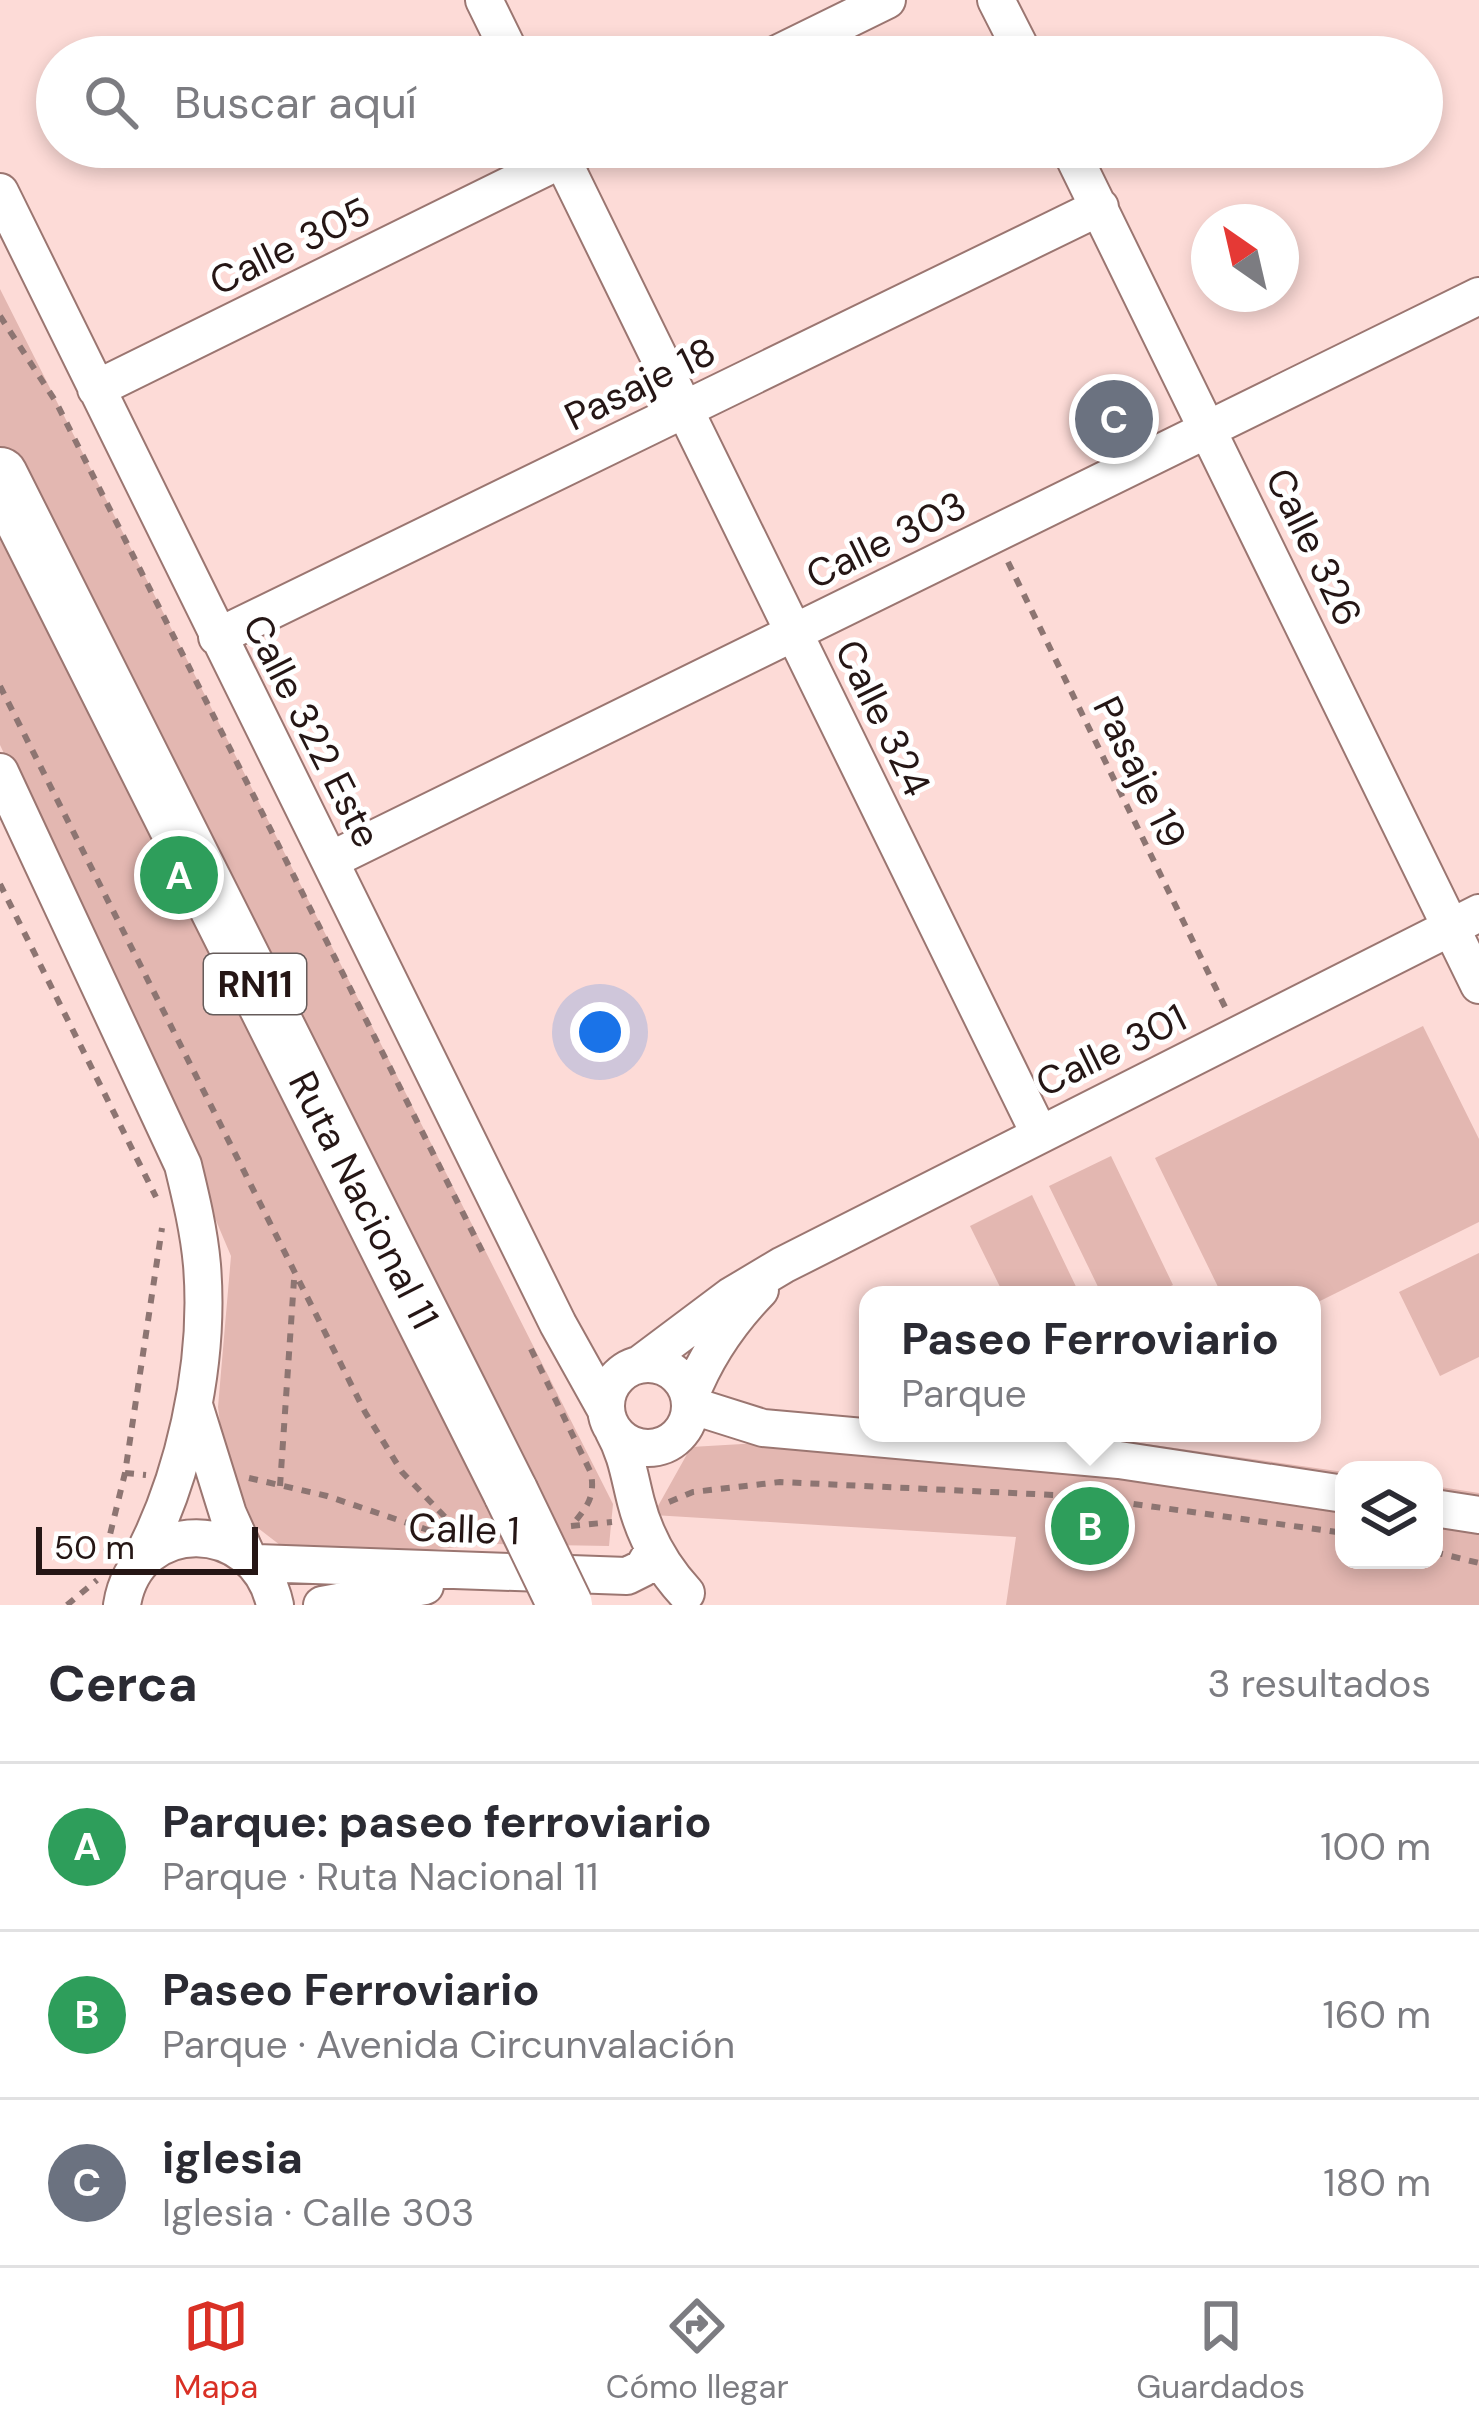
<!DOCTYPE html>
<html lang="es">
<meta charset="utf-8">
<style>
:root{--surface:#fff;--page:#f2f2f3;--text:#2b2b33;--muted:#7c7c81;--line:#e1e1e2;--accent:#d93025}
body{margin:0;font-family:"DM Sans",sans-serif;background:var(--page);color:var(--text)}
.controls{position:absolute;right:36px;bottom:36px;display:grid;overflow:hidden;border-radius:24px;box-shadow:0 6px 18px #0003}
.controls button{width:108px;height:108px;display:grid;place-items:center;padding:0;border:0;border-bottom:3px solid var(--line);background:var(--surface);color:var(--text);font:60px sans-serif}
.compass{position:absolute;left:1191px;top:204px;width:108px;height:108px;border-radius:50%;background:var(--surface);box-shadow:0 6px 18px #0003;rotate:326deg}
.scale{position:absolute;left:36px;bottom:30px;width:222px;box-sizing:border-box;padding-left:12px;border:6px solid #251615;border-top:0;font-size:33px;line-height:42px;white-space:nowrap;color:#251615;-webkit-text-stroke:9px #fff;paint-order:stroke}
.you{position:absolute;left:600px;top:1032px;width:42px;height:42px;margin:-30px;border:9px solid #fff;border-radius:50%;background:#1a73e8;box-shadow:0 0 0 18px #1a73e833}
.badge{display:grid;place-items:center;width:78px;height:78px;border-radius:50%;background:var(--accent);color:#fff;font-size:39px;font-weight:700}
.pin{position:absolute;translate:-50% -50%;border:6px solid #fff;box-shadow:0 3px 12px #0006}
.popup{position:absolute;left:859px;top:1286px;width:462px;height:156px;box-sizing:border-box;display:grid;place-content:center;border-radius:24px;background:var(--surface);filter:drop-shadow(0 3px 9px #0005);font-size:39px;white-space:nowrap;color:var(--muted)}
.popup b{font-size:45px;color:var(--text)}
.popup::after{content:'';position:absolute;left:50%;top:100%;margin-left:-24px;border:24px solid transparent;border-top-color:var(--surface)}
.list{margin:0;padding:0;list-style:none}
h2{display:flex;justify-content:space-between;align-items:center;height:156px;margin:0;padding:0 48px;font-size:51px}
h2 small{font-size:39px;font-weight:400;color:var(--muted)}
.list li{display:grid;grid-template-columns:78px 1fr auto;gap:36px;align-items:center;box-sizing:border-box;height:168px;padding:0 48px;border-top:3px solid var(--line)}
.list b{display:block;font-size:45px;white-space:nowrap}
.list p{margin:0;font-size:39px;white-space:nowrap;color:var(--muted)}
.list em{font-size:39px;font-style:normal;color:var(--muted)}
.icon{flex:none;width:66px;height:66px;fill:none;stroke:currentColor;stroke-width:2;stroke-linecap:round;stroke-linejoin:round}
.map{position:relative;flex:none;width:1479px;height:1605px;overflow:hidden}
.search{position:absolute;background:var(--surface);box-shadow:0 6px 18px #0003;left:36px;right:36px;top:36px;height:132px;display:flex;align-items:center;gap:30px;box-sizing:border-box;padding:0 42px;border-radius:66px;color:var(--muted);font-size:45px}
.sheet{height:660px;background:var(--surface)}
nav{display:flex;justify-content:space-around;align-items:center;box-sizing:border-box;height:168px;border-top:3px solid var(--line);background:var(--surface);font-size:33px;color:var(--muted)}
nav a{display:grid;justify-items:center;gap:6px}
nav .on{color:var(--accent)}
.map>svg:first-child{display:block}
.green{fill:#e3b7b1}
.lines{fill:none;stroke-linecap:round;stroke-linejoin:round}
.minor-casing{stroke:#9b7671;stroke-width:40}
.highway-casing{stroke:#9b7671;stroke-width:58}
.path{stroke:#8d7572;stroke-width:6;stroke-dasharray:9 9;stroke-linecap:butt}
.minor{stroke:#fff;stroke-width:36}
.highway{stroke:#fff;stroke-width:54}
.highway-bridge-casing{stroke:#9b7671;stroke-width:58;stroke-linecap:butt}
.highway-bridge{stroke:#fff;stroke-width:54}
.labels{text-anchor:middle;dominant-baseline:central;stroke-width:10;stroke-linejoin:round;paint-order:stroke}
.shield{fill:#fff;stroke:#665c5b;stroke-width:3}
.shield-label{font-size:36px;font-weight:bold;fill:#251615}
.street-label{font-size:39px;fill:#251615;stroke:#fff}
</style>
<div class="map">
<svg width="1479" height="1605" viewBox="0 0 1479 1605">
<rect width="100%" height="100%" fill="#fddbd7"/>
<path class="green" d="M 0,289 L 613,1504 L 609,1546 L 490,1544 L 302,1562 L 254,1525 L 223,1447 L 218,1407 L 231,1256 L 125,1005 L 0,745 Z
M 1423,1026 L 1479,1139 L 1479,1222 L 1312,1305 L 1312,1295 L 1222,1295 L 1155,1158 Z
M 1111,1156 L 1173,1285 L 1152,1295 L 1102,1295 L 1049,1186 Z
M 1032,1195 L 1080,1295 L 1004,1295 L 970,1226 Z
M 1479,1253 L 1479,1357 L 1440,1376 L 1399,1292 Z
M 937,1433 L 1069,1433 L 1344,1472 L 1344,1560 L 1434,1560 L 1434,1486 L 1479,1493 L 1479,1605 L 1006,1605 L 1016,1537 L 653,1515 L 691,1447 Z"/>
<g class="lines">
<g class="minor-casing">
<path id="minor" d="M 484,0 L 512,57
M 996,0 L 1025,57
M 771,57 L 887,0
M 556,147 L 1039,1133
M 1069,147 L 1479,985
M 0,192 L 558,1324 L 606,1410
M 96,389 L 587,147
M 217,637 L 1100,207
M 0,772 L 183,1165 C 191,1198 199,1231 202,1265 C 210,1364 184,1484 135,1570
M 331,860 L 1479,296
M606 1406a42 42 0 1 1 84 0a42 42 0 1 1-84 0Z
M 639,1365 L 731,1296 L 783,1265 L 1479,913
M 690,1397 C 705,1358 730,1321 760,1290
M 194,1405 L 228,1514 L 246,1554
M 690,1405 L 763,1428 L 1119,1460 L 1344,1494
M 613,1430 C 627,1455 629,1475 636,1502 C 645,1537 662,1567 686,1593
M 1434,1508 L 1479,1515
M 257,1563 L 627,1576 L 643,1568 L 654,1549
M 122,1605 C 136,1515 256,1517 275,1605
M 322,1605 L 425,1586"/>
</g>
<g class="highway-casing">
<path id="highway" d="M 0,475 L 511,1493"/>
</g>
<path class="path" d="M 0,316 L 56,402 L 485,1257
M 1008,562 L 1226,1009
M 0,686 L 365,1412 L 402,1472 L 465,1538
M 0,884 L 156,1197
M 531,1349 L 591,1473 C 595,1497 588,1506 572,1525
M 125,1473 L 146,1475
M 249,1478 L 327,1496 L 443,1535
M 280,1486 L 294,1280
M 669,1502 L 693,1492 L 780,1482 L 1076,1496 L 1344,1533
M 571,1526 L 612,1522
M 106,1551 L 125,1473 L 162,1228
M 1434,1552 L 1479,1563
M 67,1605 L 97,1580"/>
<use href="#minor" class="minor"/>
<use href="#highway" class="highway"/>
<g class="highway-bridge-casing">
<path id="highway-bridge" d="M 511,1493 L 565,1605"/>
</g>
<use href="#highway-bridge" class="highway-bridge"/>
</g>
<g class="labels">
<rect class="shield" x="204" y="954" width="102" height="60" rx="9"/>
<g class="shield-label">
<text x="255" y="984">RN11</text>
</g>
<g class="street-label">
<text transform="translate(290 246) rotate(-26)">Calle 305</text>
<text transform="translate(640 384) rotate(-26)">Pasaje 18</text>
<text transform="translate(886 540) rotate(-26)">Calle 303</text>
<text transform="translate(1314 547) rotate(64)">Calle 326</text>
<text transform="translate(883 718) rotate(64)">Calle 324</text>
<text transform="translate(312 731) rotate(63)">Calle 322 Este</text>
<text transform="translate(1140 772) rotate(64)">Pasaje 19</text>
<text transform="translate(1111 1050) rotate(-26)">Calle 301</text>
<text transform="translate(364 1200) rotate(63)">Ruta Nacional 11</text>
<text transform="translate(464 1529) rotate(2)">Calle 1</text>
</g>
</g>
</svg>
<div class="controls">
<button><svg class="icon" aria-label="layers" viewBox="0 0 24 24"><path d="M12 4l9 5-9 5-9-5zM3 14l9 5 9-5"/></svg></button>
</div>
<svg class="compass" viewBox="-18 -18 36 36"><path d="M0-13l5 13h-10z" fill="#e53935"/><path d="M0 13l5-13h-10z" fill="#7c7c81"/></svg>
<div class="scale">50 m</div>
<div class="you"></div>
<div class="pin badge" style="left:179px;top:875px;background:#2e9e5b">A</div>
<div class="pin badge" style="left:1090px;top:1526px;background:#2e9e5b">B</div>
<div class="popup"><b>Paseo Ferroviario</b>Parque</div>
<div class="pin badge" style="left:1114px;top:419px;background:#6b7280">C</div>
<div class="search"><svg class="icon" aria-label="search" viewBox="0 0 24 24"><circle cx="10" cy="10" r="6"/><path d="M15 15l6 6"/></svg>Buscar aquí</div>
</div>
<section class="sheet">
<h2>Cerca<small>3 resultados</small></h2>
<ul class="list">
<li><span class="badge" style="background:#2e9e5b">A</span><div><b>Parque: paseo ferroviario</b><p>Parque · Ruta Nacional 11</p></div><em>100 m</em></li>
<li><span class="badge" style="background:#2e9e5b">B</span><div><b>Paseo Ferroviario</b><p>Parque · Avenida Circunvalación</p></div><em>160 m</em></li>
<li><span class="badge" style="background:#6b7280">C</span><div><b>iglesia</b><p>Iglesia · Calle 303</p></div><em>180 m</em></li>
</ul>
</section>
<nav>
<a class="on"><svg class="icon" aria-label="map" viewBox="0 0 24 24"><path d="M3 6l6-2 6 2 6-2v14l-6 2-6-2-6 2zM9 4v14M15 6v14"/></svg>Mapa</a>
<a><svg class="icon" aria-label="directions" viewBox="0 0 24 24"><path d="M12 3l9 9-9 9-9-9zM9 14v-3h6M13 9l2 2-2 2"/></svg>Cómo llegar</a>
<a><svg class="icon" aria-label="saved" viewBox="0 0 24 24"><path d="M7 4h10v16l-5-4-5 4z"/></svg>Guardados</a>
</nav>
